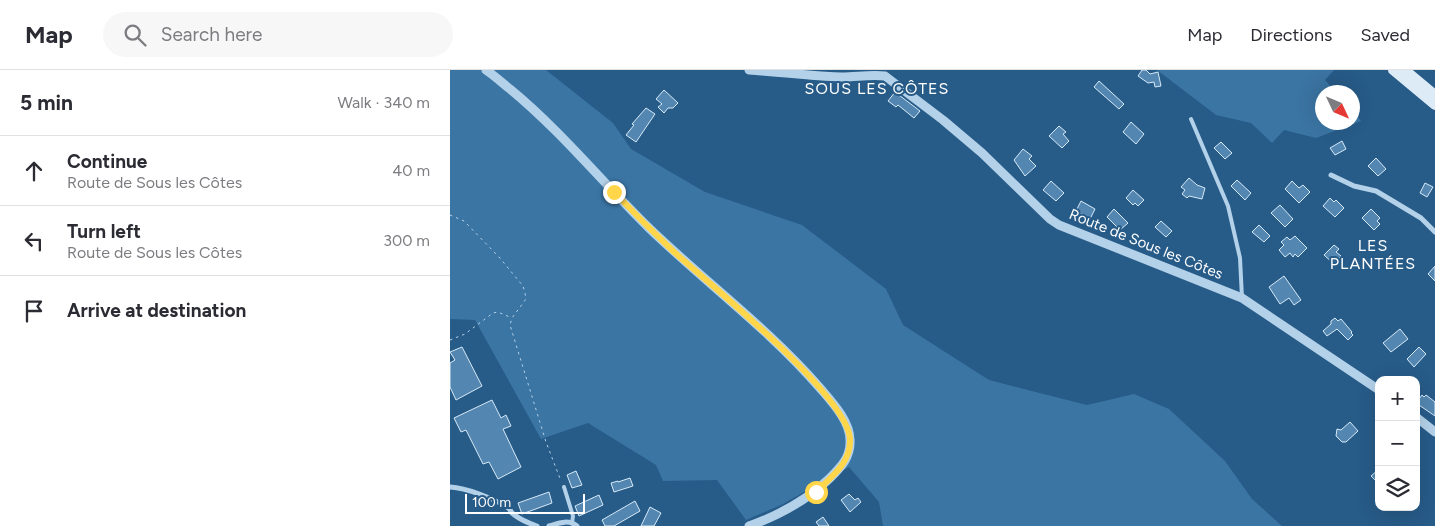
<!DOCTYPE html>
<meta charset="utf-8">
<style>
:root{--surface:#fff;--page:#f7f7f7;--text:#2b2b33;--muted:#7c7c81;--line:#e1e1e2}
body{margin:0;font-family:Figtree,sans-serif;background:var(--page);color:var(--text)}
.controls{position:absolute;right:15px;bottom:15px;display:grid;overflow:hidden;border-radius:10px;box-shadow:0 5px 20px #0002}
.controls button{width:45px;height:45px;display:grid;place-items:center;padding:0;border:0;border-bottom:1px solid var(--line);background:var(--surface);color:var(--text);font:25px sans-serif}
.compass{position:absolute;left:865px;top:15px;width:45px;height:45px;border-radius:50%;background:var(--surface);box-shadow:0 5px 20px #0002;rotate:134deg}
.scale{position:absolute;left:15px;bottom:12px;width:120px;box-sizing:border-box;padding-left:5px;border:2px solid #fff;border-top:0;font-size:14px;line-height:18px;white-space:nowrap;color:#fff;-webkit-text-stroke:4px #275b88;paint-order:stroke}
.stop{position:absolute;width:15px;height:15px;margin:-11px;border:4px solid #ffd54a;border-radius:50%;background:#fff}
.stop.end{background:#ffd54a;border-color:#fff;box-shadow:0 1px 5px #0008}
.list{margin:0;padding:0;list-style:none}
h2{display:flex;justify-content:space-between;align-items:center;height:65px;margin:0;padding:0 20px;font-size:21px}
h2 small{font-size:16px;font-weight:400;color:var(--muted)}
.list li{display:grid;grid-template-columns:32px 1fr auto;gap:15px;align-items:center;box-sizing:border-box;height:70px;padding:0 20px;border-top:1px solid var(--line)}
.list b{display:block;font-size:19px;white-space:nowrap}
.list p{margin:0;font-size:16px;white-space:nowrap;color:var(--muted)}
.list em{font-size:16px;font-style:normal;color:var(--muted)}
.icon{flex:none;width:28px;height:28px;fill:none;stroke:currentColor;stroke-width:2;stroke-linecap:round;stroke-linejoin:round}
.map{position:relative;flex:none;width:985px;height:456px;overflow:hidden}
header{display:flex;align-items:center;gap:30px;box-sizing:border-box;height:70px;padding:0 25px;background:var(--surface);border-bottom:1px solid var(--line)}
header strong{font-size:24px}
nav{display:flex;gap:28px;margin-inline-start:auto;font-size:18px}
.search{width:350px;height:45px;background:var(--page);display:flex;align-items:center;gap:12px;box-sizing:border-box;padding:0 18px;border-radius:28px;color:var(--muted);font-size:19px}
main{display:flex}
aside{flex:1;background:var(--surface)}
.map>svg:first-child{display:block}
.green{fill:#3b75a4}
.building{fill:#5387b1;stroke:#d7e9f7}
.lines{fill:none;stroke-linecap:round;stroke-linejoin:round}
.path{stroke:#b3d1e9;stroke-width:1;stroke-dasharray:2.5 4;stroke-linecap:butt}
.service{stroke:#b3d1e9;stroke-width:4}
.minor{stroke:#b3d1e9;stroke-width:5}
.tertiary{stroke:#b3d1e9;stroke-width:9}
.secondary{stroke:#ddebf7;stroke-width:10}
.route{stroke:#ffd54a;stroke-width:6}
.labels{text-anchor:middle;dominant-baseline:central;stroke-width:4;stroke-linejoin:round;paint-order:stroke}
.street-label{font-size:15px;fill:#fff;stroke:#275b88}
.neighbourhood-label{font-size:16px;letter-spacing:1px;fill:#fff;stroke:#275b88}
</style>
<header>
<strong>Map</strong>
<div class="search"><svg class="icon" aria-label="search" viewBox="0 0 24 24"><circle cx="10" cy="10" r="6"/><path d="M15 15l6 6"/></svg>Search here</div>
<nav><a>Map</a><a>Directions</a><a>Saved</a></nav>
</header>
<main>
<aside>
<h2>5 min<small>Walk · 340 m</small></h2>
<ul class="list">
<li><svg class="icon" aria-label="ahead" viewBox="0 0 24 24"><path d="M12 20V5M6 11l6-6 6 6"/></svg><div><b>Continue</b><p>Route de Sous les Côtes</p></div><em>40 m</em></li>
<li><svg class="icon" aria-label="left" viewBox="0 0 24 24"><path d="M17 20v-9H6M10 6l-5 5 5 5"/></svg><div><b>Turn left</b><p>Route de Sous les Côtes</p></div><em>300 m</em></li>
<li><svg class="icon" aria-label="arrive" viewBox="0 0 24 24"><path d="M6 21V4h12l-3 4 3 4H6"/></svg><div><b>Arrive at destination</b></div></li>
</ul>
</aside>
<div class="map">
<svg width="985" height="456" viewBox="0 0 985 456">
<rect width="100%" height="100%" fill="#275b88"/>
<path class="green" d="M 0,0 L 96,0 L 163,53 L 181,79 L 255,122 L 352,155 L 436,219 L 453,255 L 539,310 L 637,335 L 684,324 L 719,339 L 775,391 L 802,429 L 832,456 L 433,456 L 429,432 L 399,397 L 331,435 L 296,450 L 267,410 L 213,411 L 206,395 L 138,353 L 91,369 L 25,250 L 0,249 Z
M 707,0 L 884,0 L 875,10 L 886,22 L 872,22 L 872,52 L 902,52 L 903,41 L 911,51 L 866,68 L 834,60 L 822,73 L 801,53 L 766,45 Z"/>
<path class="building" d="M 692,0 L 696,0 L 700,4 L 708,2 L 711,16 L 705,17 L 704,12 L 698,13 L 688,6 Z
M 649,11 L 674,34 L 669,39 L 644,17 Z
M 214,20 L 228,33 L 223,38 L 218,38 L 214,43 L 208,37 L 212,34 L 206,29 Z
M 445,22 L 470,41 L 464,48 L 448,35 L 446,37 L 438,31 Z
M 196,38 L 205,44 L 186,72 L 176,65 L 184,55 L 182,54 Z
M 681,52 L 694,64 L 686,74 L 673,62 Z
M 609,56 L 616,62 L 613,64 L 619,71 L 612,78 L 599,66 Z
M 892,71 L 896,79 L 885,85 L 880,78 Z
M 771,72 L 782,83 L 775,89 L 764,78 Z
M 573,79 L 582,86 L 579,89 L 586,96 L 575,106 L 564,90 Z
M 926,88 L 936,99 L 928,106 L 918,96 Z
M 739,108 L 747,115 L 755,118 L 752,129 L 739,126 L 737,128 L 732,124 L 735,120 L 731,117 Z
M 787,110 L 801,123 L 795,130 L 781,116 Z
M 601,111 L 614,123 L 606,131 L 593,120 Z
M 842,111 L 849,118 L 853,115 L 860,122 L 849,133 L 835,119 Z
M 975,113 L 983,117 L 977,127 L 970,123 Z
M 683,120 L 694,130 L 688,136 L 685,133 L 683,135 L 676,128 Z
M 880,128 L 884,132 L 886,130 L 894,138 L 885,147 L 873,136 Z
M 631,131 L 645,139 L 640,149 L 626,141 Z
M 830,135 L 843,149 L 835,157 L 821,143 Z
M 664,139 L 678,153 L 670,160 L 657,147 Z
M 921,139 L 930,148 L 927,151 L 930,154 L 924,160 L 912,148 Z
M 711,151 L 722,161 L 716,167 L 705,157 Z
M 809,155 L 820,166 L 814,172 L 802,162 Z
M 845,166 L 857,178 L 848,187 L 845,184 L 843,187 L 840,183 L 835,187 L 829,180 L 834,175 L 831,172 L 837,167 L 840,170 Z
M 884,175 L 889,179 L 886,182 L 891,186 L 884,194 L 874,185 Z
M 985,196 L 985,211 L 978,204 Z
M 834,206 L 851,230 L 844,235 L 839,228 L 830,234 L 819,217 Z
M 885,248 L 888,251 L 891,249 L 902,262 L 901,263 L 903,265 L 898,270 L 887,259 L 877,266 L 873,261 L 881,254 L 881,251 Z
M 950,259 L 958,269 L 941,282 L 933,273 Z
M 12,277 L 32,316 L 6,330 L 0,317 L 0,293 L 5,290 L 0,282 Z
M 969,277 L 976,284 L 964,297 L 957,289 Z
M 972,325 L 974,327 L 976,325 L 985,332 L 985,346 L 966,333 Z
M 42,330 L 51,348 L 56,345 L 61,356 L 53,359 L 71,397 L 48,409 L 39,392 L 33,394 L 16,360 L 11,362 L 4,348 Z
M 900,352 L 908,361 L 896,372 L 892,372 L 886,366 L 887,359 L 891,360 Z
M 929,399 L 929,414 L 921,406 Z
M 126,401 L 132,415 L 122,418 L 117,405 Z
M 180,408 L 183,416 L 164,422 L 161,413 L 168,411 L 168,412 Z
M 99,422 L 102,433 L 72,444 L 68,433 Z
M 399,424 L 405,430 L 408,428 L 411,432 L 400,442 L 391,430 Z
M 149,425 L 153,435 L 129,446 L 125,436 Z
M 185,431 L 190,441 L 164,456 L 155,456 L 152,450 Z
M 200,437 L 211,443 L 204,456 L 191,456 Z
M 373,447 L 379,456 L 369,456 L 366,452 Z"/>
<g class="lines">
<path class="path" d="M 0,145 L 14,151 L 49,187 L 73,216 L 75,223 L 76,229 L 62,248 L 60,255 L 96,372 L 111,411
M 0,270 L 15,264 L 43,243 L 48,242 L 62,248"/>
<path class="service" d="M 741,49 L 778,136 L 790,188 L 792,228
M 114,417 L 123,446 L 122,453"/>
<path class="minor" d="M 881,105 L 904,116 L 926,121 L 971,148 L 985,162
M 0,417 C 17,418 42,428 57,437 C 60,439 60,440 62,443 C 69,449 78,453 87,456
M 99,456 C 109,453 118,449 127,456"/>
<path class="tertiary" d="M 36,0 C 45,6 52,13 60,19 C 111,61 152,112 199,158 C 255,212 319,259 370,318 C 382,332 400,351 400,370 C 401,387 391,397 380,408 C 356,431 330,445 299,456
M 299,0 C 330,2 361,6 392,7 C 406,7 422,4 435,6 L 493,50 L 532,83 L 600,149 L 609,155 L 792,228 L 929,320
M 966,347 L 985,362"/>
<path class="secondary" d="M 943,0 L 985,35
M 955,0 L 985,25"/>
</g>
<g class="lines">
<path class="route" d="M 164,122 C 183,142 203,162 223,181 C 258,213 400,327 400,370 C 401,393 381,407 366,422"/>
</g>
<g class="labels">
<g class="street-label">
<text transform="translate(696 174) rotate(22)">Route de Sous les Côtes</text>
</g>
<g class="neighbourhood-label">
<text x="427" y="18">SOUS LES CÔTES</text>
<text x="923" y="175">LES<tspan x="923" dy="18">PLANTÉES</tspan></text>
</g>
</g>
</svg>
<div class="controls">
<button>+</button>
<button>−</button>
<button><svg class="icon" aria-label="layers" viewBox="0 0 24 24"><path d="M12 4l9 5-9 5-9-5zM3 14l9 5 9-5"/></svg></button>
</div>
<svg class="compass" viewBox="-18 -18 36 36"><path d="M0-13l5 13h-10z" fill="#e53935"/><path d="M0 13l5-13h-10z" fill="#7c7c81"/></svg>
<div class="scale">100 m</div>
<div class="stop" style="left:366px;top:422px"></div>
<div class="stop end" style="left:164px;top:122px"></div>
</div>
</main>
